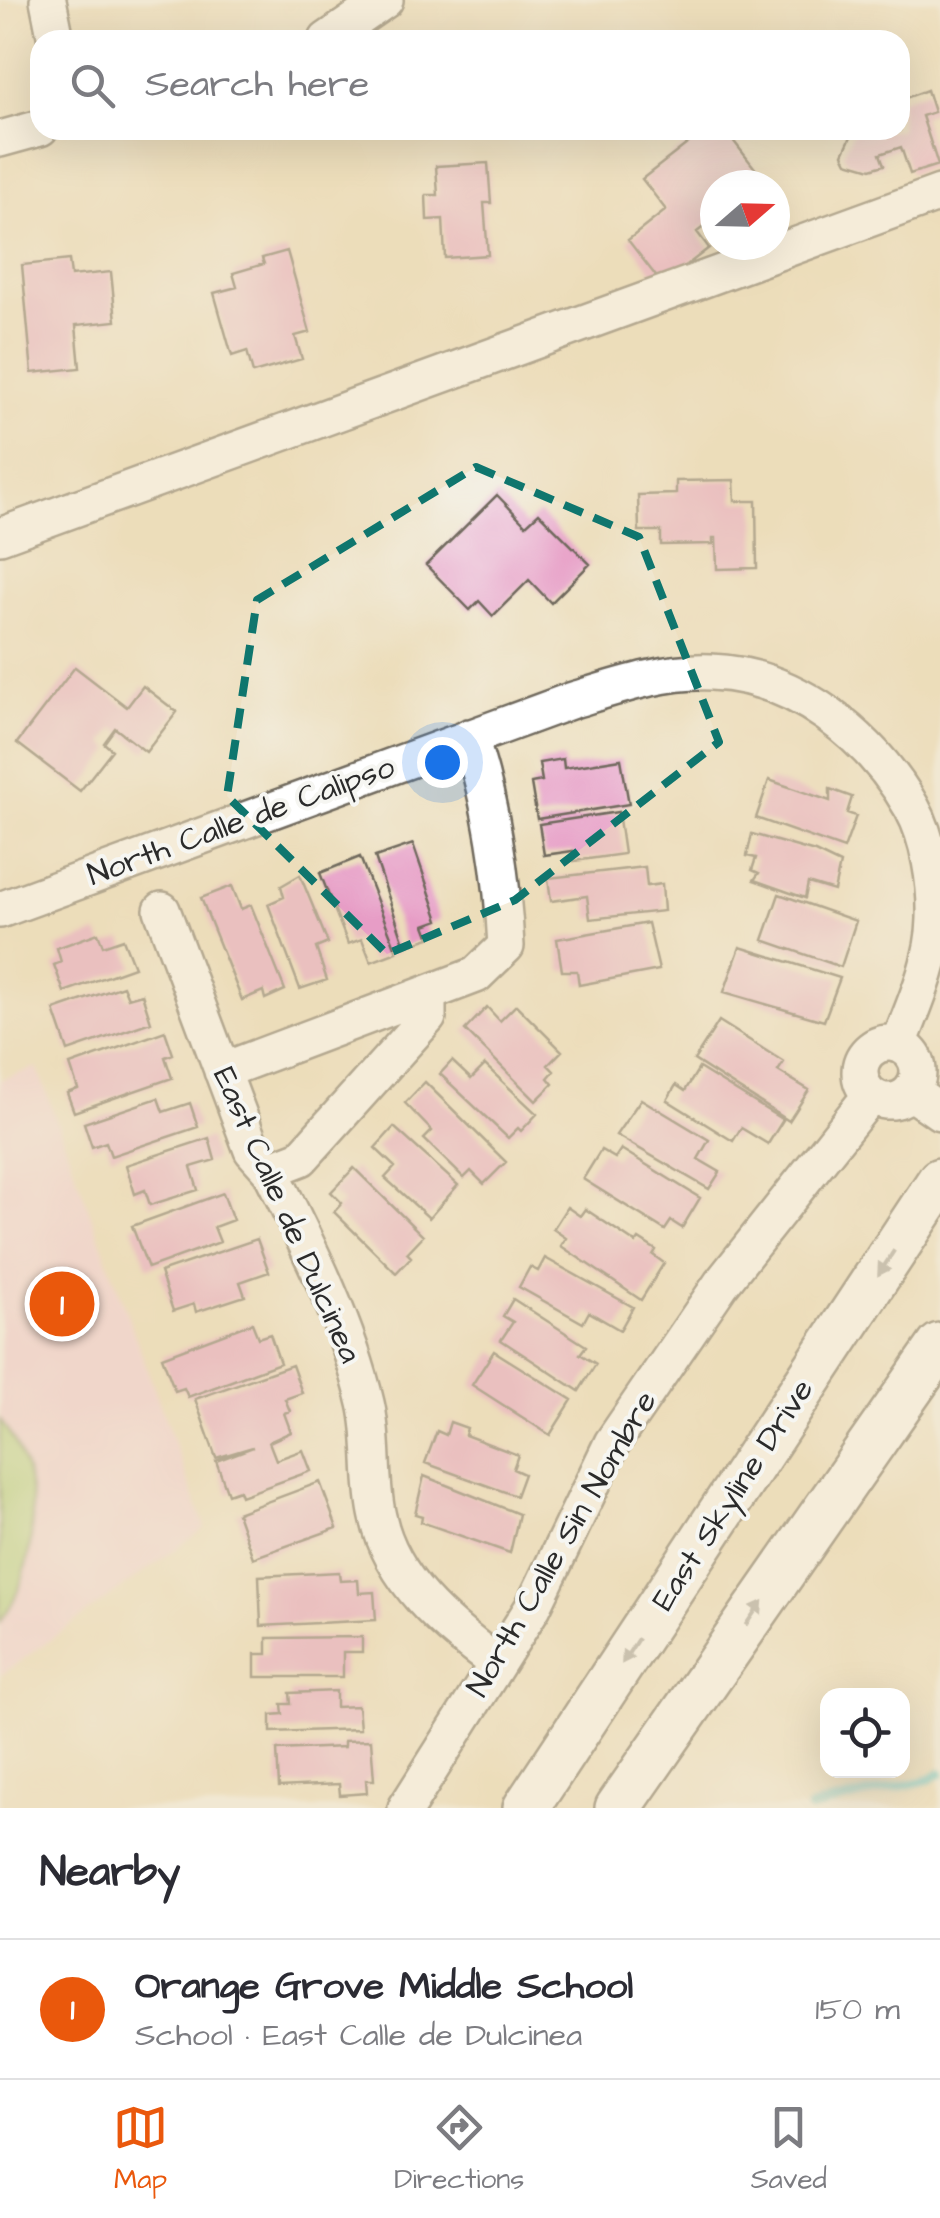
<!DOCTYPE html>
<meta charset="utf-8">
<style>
:root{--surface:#fff;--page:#f2f2f3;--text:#2b2b33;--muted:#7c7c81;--line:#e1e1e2;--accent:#ea580c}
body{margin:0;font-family:"Architects Daughter",sans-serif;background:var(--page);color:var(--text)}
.controls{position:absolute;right:30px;bottom:30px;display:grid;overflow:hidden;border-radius:20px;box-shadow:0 10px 40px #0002}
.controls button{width:90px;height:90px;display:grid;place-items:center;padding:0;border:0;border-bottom:2px solid var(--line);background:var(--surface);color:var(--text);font:50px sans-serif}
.compass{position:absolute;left:700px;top:170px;width:90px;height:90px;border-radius:50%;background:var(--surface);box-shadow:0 10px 40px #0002;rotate:70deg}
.you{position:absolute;left:442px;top:762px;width:35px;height:35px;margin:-25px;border:8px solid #fff;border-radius:50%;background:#1a73e8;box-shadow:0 0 0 15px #1a73e833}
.badge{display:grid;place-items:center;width:65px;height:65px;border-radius:50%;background:var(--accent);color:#fff;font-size:32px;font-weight:700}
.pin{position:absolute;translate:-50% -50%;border:5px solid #fff;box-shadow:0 2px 10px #0006}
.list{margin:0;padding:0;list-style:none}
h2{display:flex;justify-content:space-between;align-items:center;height:130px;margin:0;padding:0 40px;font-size:42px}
h2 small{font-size:32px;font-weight:400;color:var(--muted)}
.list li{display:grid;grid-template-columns:65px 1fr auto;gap:30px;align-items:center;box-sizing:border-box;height:140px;padding:0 40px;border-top:2px solid var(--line)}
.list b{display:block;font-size:38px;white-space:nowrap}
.list p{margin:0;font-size:32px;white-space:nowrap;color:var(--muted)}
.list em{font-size:32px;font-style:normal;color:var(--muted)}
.icon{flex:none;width:55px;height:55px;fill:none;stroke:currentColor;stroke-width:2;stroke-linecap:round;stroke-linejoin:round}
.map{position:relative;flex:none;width:940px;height:1808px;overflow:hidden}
.search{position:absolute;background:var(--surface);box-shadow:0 10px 40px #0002;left:30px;right:30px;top:30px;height:110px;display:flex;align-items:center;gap:25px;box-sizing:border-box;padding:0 35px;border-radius:30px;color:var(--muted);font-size:38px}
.sheet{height:270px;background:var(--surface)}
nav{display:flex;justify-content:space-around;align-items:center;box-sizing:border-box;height:140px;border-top:2px solid var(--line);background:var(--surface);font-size:28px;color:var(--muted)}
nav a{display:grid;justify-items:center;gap:5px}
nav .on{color:var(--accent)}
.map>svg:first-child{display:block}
.built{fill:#f4cfde}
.green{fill:#acd27c;stroke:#6c7e54;stroke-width:2.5}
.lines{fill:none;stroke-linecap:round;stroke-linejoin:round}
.stream{stroke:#57c4cc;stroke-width:9}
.building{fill:#e79dc6}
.minor-casing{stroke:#6f695d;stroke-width:40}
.major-casing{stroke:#6f695d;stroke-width:50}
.minor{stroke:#fff;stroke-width:35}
.major{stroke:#fff;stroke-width:45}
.oneway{fill:#a0a0a0}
.marked{fill:none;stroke:#0f766e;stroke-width:8;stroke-dasharray:20 12;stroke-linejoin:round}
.labels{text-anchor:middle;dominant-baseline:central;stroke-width:8;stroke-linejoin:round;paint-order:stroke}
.street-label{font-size:32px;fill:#2b2b2b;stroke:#f6f6f2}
</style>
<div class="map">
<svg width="940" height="1808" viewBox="0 0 940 1808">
<rect width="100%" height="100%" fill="#f6f6f2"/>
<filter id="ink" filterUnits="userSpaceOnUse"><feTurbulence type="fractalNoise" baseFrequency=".01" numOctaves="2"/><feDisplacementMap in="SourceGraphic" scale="20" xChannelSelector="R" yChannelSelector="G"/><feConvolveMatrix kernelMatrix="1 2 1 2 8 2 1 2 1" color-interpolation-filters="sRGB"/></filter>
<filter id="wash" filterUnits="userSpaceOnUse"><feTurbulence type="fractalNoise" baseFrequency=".0048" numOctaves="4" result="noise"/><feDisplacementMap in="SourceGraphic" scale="40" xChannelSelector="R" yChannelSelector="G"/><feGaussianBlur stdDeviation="2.25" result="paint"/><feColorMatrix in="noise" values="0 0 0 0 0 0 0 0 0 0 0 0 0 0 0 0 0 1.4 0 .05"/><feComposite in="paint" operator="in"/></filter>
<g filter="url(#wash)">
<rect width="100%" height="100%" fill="#ecddba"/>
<path class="built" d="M 37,1067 L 205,1528 L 0,1676 L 0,1080 Z"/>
<path class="green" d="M 0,1420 C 6,1429 13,1438 17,1447 C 42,1499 35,1576 0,1622 Z"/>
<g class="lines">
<path class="stream" d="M 810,1808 L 931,1779 L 940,1773"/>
</g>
<g id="blocks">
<path class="building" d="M 927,90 L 934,112 L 922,116 L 938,165 L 910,174 L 901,147 L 880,154 L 884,165 L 871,169 L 847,162 L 843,154 L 854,130 L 900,130 L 900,100 Z
M 705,130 L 725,130 L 764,180 L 757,185 L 715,185 L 715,218 L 697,232 L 709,248 L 662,284 L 628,240 L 666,210 L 642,179 Z
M 488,163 L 491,203 L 484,203 L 488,255 L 445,258 L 443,219 L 427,220 L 426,195 L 438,195 L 436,166 Z
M 287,251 L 310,332 L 295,336 L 302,359 L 253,373 L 247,351 L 232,356 L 214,293 L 237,287 L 233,273 L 264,264 L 262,258 Z
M 69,260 L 71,276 L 111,272 L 116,321 L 76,325 L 80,368 L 32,373 L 22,265 Z
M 734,480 L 735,501 L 756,501 L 757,568 L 717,569 L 716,538 L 713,538 L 713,544 L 661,545 L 661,531 L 639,531 L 638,495 L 676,494 L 676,481 Z
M 497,495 L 526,525 L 539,513 L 590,564 L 551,603 L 529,580 L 493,616 L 479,601 L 470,610 L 426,565 Z
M 75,667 L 127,707 L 143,686 L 177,712 L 146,752 L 115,728 L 104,743 L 112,750 L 80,791 L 17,743 Z
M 563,759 L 564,768 L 621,759 L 629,804 L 537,819 L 531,783 L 542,781 L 539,763 Z
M 769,780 L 830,801 L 830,789 L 852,797 L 847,813 L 856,816 L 844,849 L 756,818 Z
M 618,812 L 624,854 L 574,861 L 573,851 L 544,855 L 539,824 Z
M 752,834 L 815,852 L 840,864 L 834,891 L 808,883 L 805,898 L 754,880 L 759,873 L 752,870 L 756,858 L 747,856 Z
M 413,844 L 439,920 L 425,925 L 430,938 L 405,946 L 375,857 Z
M 360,857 L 397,952 L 371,962 L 362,939 L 348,944 L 320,873 Z
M 645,867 L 647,886 L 662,884 L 664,911 L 590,919 L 587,896 L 551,901 L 548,878 Z
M 300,875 L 328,943 L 316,948 L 327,980 L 300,989 L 268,904 L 284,897 L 281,886 Z
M 232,886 L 241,909 L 251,905 L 285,990 L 265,999 L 263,991 L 242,1000 L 201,898 Z
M 779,894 L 856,921 L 841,967 L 763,940 Z
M 648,923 L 659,970 L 579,985 L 577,971 L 562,971 L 557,939 Z
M 98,933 L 103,946 L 123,939 L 134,967 L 64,992 L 54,965 L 61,962 L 57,948 Z
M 740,947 L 840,978 L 824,1021 L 724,992 Z
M 123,986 L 128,998 L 142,994 L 151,1022 L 68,1051 L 54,1010 Z
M 516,1005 L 562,1051 L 548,1065 L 554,1071 L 548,1078 L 553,1084 L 536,1101 L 465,1030 L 487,1007 L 500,1021 Z
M 719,1021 L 784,1062 L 778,1071 L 809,1090 L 789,1121 L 694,1060 Z
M 165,1031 L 173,1054 L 165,1057 L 172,1078 L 74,1112 L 67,1093 L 78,1089 L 70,1065 Z
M 452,1061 L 471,1079 L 485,1065 L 537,1114 L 521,1131 L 518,1128 L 508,1138 L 440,1074 Z
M 699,1068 L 783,1120 L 768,1144 L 741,1128 L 733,1141 L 667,1100 L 676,1085 L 685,1091 Z
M 425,1082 L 506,1162 L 484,1184 L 471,1171 L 464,1178 L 424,1139 L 432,1131 L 405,1103 Z
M 158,1098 L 163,1112 L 190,1103 L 198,1127 L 111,1156 L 106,1142 L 92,1147 L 84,1123 Z
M 641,1099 L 709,1140 L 698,1159 L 720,1172 L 709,1189 L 616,1135 Z
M 394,1127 L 458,1185 L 429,1218 L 385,1178 L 395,1167 L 375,1148 Z
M 209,1138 L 215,1160 L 191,1167 L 198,1190 L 150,1205 L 145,1190 L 135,1194 L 126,1165 Z
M 621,1149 L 700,1198 L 682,1228 L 671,1221 L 665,1230 L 583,1179 L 601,1150 L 615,1158 Z
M 354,1168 L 423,1236 L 407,1253 L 411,1257 L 396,1273 L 334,1212 L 342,1203 L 331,1192 Z
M 223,1193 L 233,1220 L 214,1227 L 220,1242 L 148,1268 L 132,1226 Z
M 567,1207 L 580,1216 L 585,1209 L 636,1243 L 639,1239 L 656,1250 L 653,1255 L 664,1263 L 641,1300 L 561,1246 L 566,1238 L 553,1229 Z
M 257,1239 L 269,1272 L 240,1282 L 245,1296 L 196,1312 L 194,1304 L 173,1311 L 160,1272 Z
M 545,1258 L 633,1307 L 620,1330 L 589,1312 L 583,1323 L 519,1287 L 530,1267 L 538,1271 Z
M 513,1299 L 586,1346 L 580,1354 L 596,1364 L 579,1391 L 501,1340 L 513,1322 L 503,1316 Z
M 252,1323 L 258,1338 L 270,1334 L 280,1363 L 188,1397 L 184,1388 L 175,1391 L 162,1357 Z
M 494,1351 L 572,1400 L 550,1435 L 472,1385 Z
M 292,1365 L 302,1393 L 285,1399 L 290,1411 L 284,1413 L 291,1432 L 269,1442 L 276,1460 L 303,1450 L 311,1471 L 241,1496 L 239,1490 L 228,1494 L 216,1461 L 253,1447 L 216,1458 L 195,1399 Z
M 450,1422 L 467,1428 L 465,1435 L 518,1455 L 513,1469 L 524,1474 L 516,1496 L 425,1463 L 437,1431 L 446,1435 Z
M 424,1476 L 519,1514 L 510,1553 L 421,1522 L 422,1516 L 415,1514 Z
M 320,1482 L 337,1528 L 253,1558 L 237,1513 Z
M 339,1572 L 340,1581 L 358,1580 L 359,1593 L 374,1592 L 376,1620 L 261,1626 L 259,1576 Z
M 362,1637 L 362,1652 L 343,1652 L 343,1677 L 255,1677 L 255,1654 L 267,1654 L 267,1638 Z
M 336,1691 L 336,1707 L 358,1706 L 360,1729 L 271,1732 L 271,1715 L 283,1714 L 282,1704 L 291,1704 L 290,1693 Z
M 371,1740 L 374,1780 L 366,1780 L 367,1793 L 340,1795 L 339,1784 L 279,1787 L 277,1750 L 344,1747 L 344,1741 Z"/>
</g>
</g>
<g filter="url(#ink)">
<use href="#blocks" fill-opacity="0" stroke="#6f695d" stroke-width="2.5"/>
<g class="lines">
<g class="minor-casing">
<path id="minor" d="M 48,0 L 56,40
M 327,40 L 385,0
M 0,139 L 40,128
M 0,536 L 940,193
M 0,910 L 570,701 C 616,687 663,670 711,672 C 795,675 872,737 912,808 C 929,838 936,885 935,919 C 934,962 914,1005 899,1044
M 162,910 L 252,1150 L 270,1170 C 307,1244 347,1322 366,1403 C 375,1440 369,1480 378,1517 C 392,1581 446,1626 495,1662
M860 1072a29 29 0 1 1 58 0a29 29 0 1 1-58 0Z
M 222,1071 L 476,975 L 506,946 C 503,882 491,797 469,737
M 911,1092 L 940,1112
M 270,1170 L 301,1158 L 428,1017 L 428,994
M 406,1808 L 533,1607 L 612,1443 L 721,1284 L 871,1095"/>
</g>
<g class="major-casing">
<path id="major" d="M 526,1808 L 940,1181
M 618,1808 L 940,1346"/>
</g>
<use href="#minor" class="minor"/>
<use href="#major" class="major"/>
</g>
<defs><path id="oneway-solid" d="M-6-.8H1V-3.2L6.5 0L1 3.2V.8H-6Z" transform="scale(2.5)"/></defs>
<g class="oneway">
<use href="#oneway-solid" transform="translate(886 1263) rotate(123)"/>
<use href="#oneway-solid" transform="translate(754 1613) rotate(-55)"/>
<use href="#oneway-solid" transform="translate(630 1651) rotate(123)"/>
</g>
</g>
<path d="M0 0H940V1808H0ZM 476,467 L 639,537 L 719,742 L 515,900 L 387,954 L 227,796 L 257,600 Z" fill="#ecddba" fill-opacity=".55" fill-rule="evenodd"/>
<path class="marked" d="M 476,467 L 639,537 L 719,742 L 515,900 L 387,954 L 227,796 L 257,600 Z"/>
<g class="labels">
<g class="street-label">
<text transform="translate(241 821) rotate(-20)">North Calle de Calipso</text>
<text transform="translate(287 1215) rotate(66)">East Calle de Dulcinea</text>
<text transform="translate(733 1495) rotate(-57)">East Skyline Drive</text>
<text transform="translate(562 1544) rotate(-60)">North Calle Sin Nombre</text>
</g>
</g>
</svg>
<div class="controls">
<button><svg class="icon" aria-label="locate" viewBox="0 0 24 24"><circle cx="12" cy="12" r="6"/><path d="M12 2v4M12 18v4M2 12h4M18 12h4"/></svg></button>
</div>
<svg class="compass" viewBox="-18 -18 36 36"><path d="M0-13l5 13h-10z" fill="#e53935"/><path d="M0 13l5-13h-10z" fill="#7c7c81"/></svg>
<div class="you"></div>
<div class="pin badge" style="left:62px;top:1304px">1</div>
<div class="search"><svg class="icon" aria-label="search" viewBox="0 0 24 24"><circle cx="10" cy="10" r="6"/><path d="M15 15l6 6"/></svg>Search here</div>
</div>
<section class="sheet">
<h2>Nearby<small></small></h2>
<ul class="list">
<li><span class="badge">1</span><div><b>Orange Grove Middle School</b><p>School · East Calle de Dulcinea</p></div><em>150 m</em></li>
</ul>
</section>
<nav>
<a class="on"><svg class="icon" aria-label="map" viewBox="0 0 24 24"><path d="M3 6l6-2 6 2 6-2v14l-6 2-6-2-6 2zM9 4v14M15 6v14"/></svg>Map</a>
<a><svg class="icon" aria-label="directions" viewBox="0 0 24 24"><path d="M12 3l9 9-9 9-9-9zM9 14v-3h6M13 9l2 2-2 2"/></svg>Directions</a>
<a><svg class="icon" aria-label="saved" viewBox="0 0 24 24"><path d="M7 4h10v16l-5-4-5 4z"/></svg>Saved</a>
</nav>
